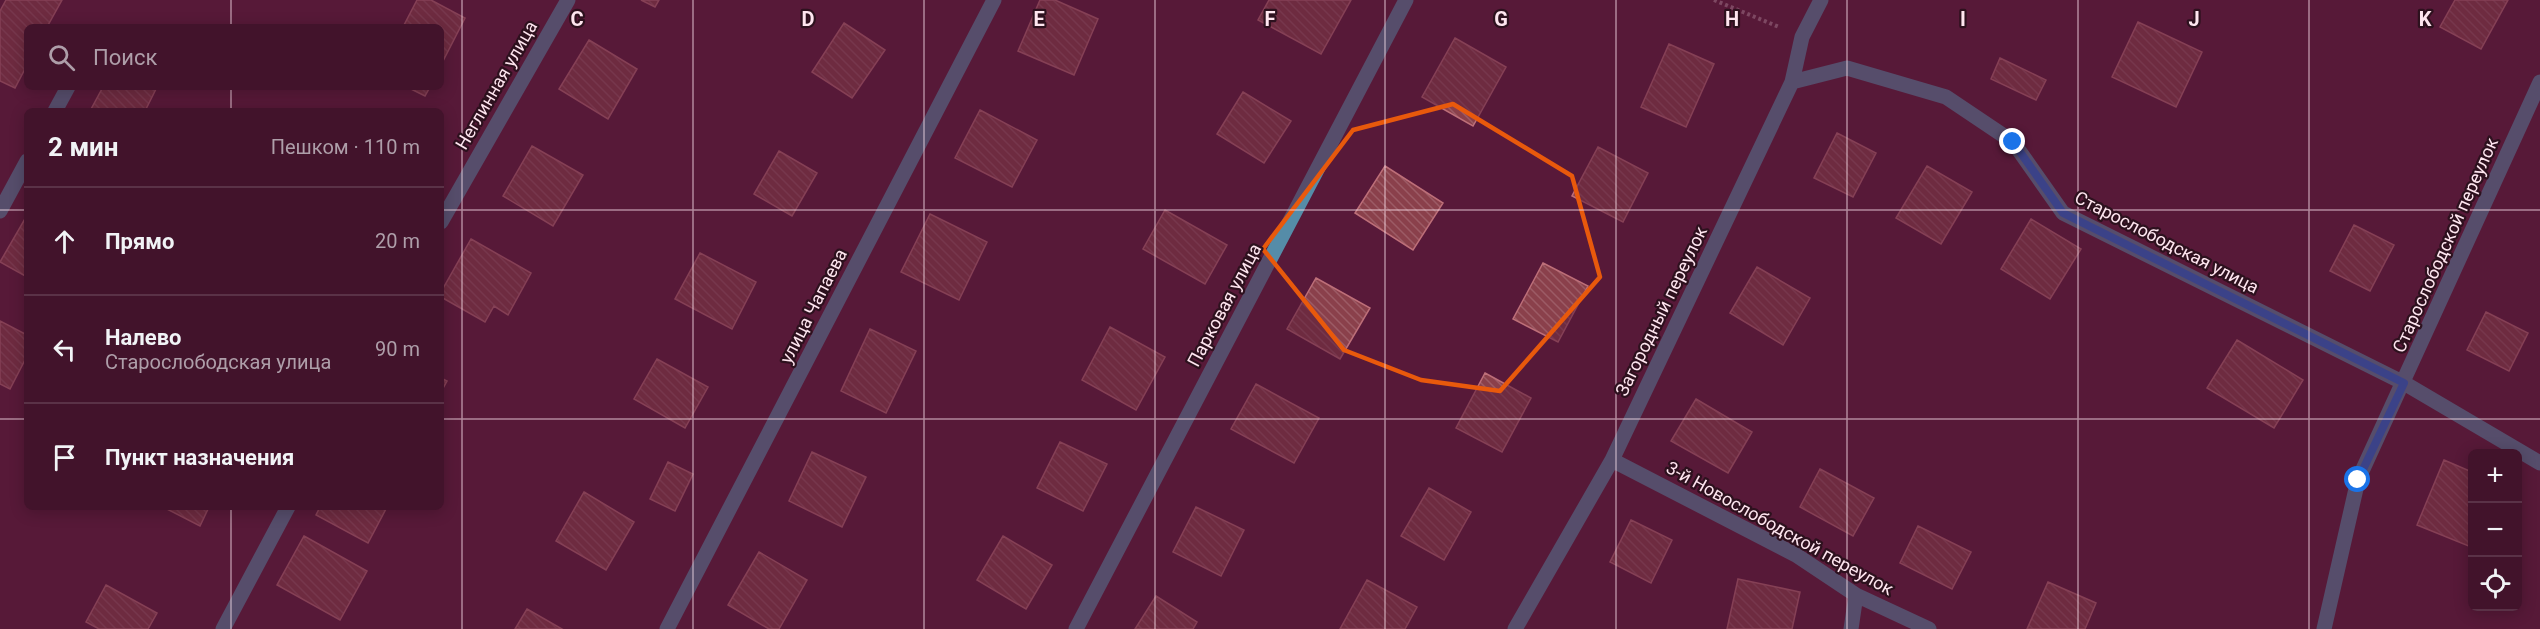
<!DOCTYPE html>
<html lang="ru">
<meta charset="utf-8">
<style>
:root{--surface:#42132b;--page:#4c2037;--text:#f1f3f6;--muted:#ae9ea9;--line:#5a3247}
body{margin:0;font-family:Roboto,sans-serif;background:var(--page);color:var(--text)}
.controls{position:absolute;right:18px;bottom:18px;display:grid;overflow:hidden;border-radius:9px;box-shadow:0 3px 15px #0003}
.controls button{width:54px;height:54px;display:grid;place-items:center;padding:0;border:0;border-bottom:2px solid var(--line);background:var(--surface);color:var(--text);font:30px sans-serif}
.stop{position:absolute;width:18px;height:18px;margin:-14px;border:4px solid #1a73e8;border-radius:50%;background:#fff}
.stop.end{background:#1a73e8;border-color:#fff;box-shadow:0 2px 6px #0008}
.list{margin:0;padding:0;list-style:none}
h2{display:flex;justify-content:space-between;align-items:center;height:78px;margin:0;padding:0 24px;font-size:26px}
h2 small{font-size:20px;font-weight:400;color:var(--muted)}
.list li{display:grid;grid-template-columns:39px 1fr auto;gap:18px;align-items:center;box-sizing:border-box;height:108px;padding:0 24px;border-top:2px solid var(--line)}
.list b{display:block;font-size:22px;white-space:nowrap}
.list p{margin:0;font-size:20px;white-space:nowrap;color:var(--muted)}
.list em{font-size:20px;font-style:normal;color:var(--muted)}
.icon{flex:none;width:33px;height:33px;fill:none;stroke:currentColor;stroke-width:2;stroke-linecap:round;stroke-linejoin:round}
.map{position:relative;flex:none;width:2540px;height:629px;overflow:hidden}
.search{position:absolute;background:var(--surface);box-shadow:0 3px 15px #0003;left:24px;top:24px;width:420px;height:66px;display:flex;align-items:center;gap:15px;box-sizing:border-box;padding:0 21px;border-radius:9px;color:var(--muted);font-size:22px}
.panel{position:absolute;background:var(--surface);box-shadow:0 3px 15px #0003;left:24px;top:108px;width:420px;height:402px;border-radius:9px}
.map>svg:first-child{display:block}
.building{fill:url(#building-back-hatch);stroke:#bd6f79;stroke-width:1.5}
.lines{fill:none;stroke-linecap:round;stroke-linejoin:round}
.path{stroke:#ac8095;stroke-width:4;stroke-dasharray:3 3;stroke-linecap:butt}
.minor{stroke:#558ca8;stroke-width:15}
.route{stroke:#1a73e8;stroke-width:8}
.marked{fill:none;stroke:#e8590c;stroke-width:4.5;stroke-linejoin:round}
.grid{fill:none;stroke:#fee5ef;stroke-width:1.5;stroke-opacity:0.55}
.labels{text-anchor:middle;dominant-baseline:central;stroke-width:4.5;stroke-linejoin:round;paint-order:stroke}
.street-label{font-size:18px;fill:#fee5ef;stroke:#2d111e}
.grid-label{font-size:20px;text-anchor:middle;font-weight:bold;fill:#fee5ef;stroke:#2d111e;stroke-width:4.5;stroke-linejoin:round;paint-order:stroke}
</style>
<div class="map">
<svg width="2540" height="629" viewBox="0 0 2540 629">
<defs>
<pattern id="building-back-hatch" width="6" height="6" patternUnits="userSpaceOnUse" patternTransform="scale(1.5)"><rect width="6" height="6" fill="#8a404b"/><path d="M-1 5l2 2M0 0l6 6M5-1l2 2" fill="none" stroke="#9c5b65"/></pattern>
</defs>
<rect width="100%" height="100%" fill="#581939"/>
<path class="building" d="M 6,0 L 62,0 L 47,27 L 27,27 L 27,65 L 15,88 L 0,81 L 0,11 Z
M 417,0 L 431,0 L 465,18 L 441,65 L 441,27 L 403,27 Z
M 641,0 L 659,0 L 655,7 Z
M 1040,0 L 1055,0 L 1098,19 L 1074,75 L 1018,51 Z
M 1269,0 L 1351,0 L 1321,54 L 1258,20 Z
M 2455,0 L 2508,0 L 2481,49 L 2440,27 Z
M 2138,22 L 2202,52 L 2176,107 L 2112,77 Z
M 844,23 L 885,50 L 852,98 L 812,72 Z
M 1455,38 L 1506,67 L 1473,126 L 1422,97 Z
M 589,40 L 637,69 L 608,119 L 559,89 Z
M 1669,44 L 1714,64 L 1686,127 L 1641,107 Z
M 2000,58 L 2046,80 L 2036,100 L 1991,79 Z
M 103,87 L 157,87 L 145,111 L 90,111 Z
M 407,87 L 430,87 L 425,96 Z
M 1243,92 L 1291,121 L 1264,163 L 1217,134 Z
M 980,110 L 1037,140 L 1012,187 L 955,158 Z
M 1837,133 L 1876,153 L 1853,197 L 1814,178 Z
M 532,146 L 583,175 L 553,226 L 503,196 Z
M 1598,147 L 1648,173 L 1623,222 L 1572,196 Z
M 779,151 L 817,173 L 792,216 L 754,194 Z
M 1385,166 L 1443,203 L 1413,250 L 1355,213 Z
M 1927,166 L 1972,192 L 1941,244 L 1896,218 Z
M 1165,210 L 1227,245 L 1205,284 L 1143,249 Z
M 930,214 L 987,242 L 959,300 L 901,272 Z
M 26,217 L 27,217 L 27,277 L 0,262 Z
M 2031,219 L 2081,249 L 2050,299 L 2001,269 Z
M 2354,225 L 2394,245 L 2370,291 L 2330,271 Z
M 471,239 L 531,273 L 508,315 L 494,306 L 485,322 L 441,297 L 441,292 Z
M 700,253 L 756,282 L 732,329 L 675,299 Z
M 1543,263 L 1588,286 L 1558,342 L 1513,319 Z
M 1757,267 L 1810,298 L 1783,345 L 1730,313 Z
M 1316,278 L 1370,308 L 1340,359 L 1287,329 Z
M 2486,312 L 2528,333 L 2509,371 L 2467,350 Z
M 0,321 L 27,335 L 27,356 L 10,389 L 0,384 Z
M 1110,327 L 1165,357 L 1136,410 L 1082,380 Z
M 870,329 L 916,351 L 886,413 L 841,391 Z
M 2237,340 L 2303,380 L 2274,428 L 2207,388 Z
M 657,359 L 708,387 L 685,428 L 634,399 Z
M 1485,373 L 1531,398 L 1502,452 L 1456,428 Z
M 441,378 L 447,381 L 441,392 Z
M 1256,384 L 1319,418 L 1294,463 L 1231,429 Z
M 1696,399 L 1752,432 L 1728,473 L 1671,441 Z
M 1060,442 L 1107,464 L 1083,511 L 1037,488 Z
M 812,452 L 866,477 L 842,527 L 789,501 Z
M 2444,460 L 2472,472 L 2471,547 L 2417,525 Z
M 668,462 L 693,474 L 675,511 L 650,499 Z
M 1820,469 L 1874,498 L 1853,536 L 1800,507 Z
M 1429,488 L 1471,512 L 1444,560 L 1401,536 Z
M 584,492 L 634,522 L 606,570 L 556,541 Z
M 163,507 L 209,507 L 200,526 Z
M 320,507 L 387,507 L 368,543 L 316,515 Z
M 1196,507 L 1244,530 L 1221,576 L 1173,552 Z
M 1631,520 L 1672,540 L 1651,583 L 1610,562 Z
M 1918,526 L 1971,552 L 1952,589 L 1900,563 Z
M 304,536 L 367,571 L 340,620 L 277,585 Z
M 1003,536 L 1052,565 L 1026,609 L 977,580 Z
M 759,552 L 807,580 L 779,629 L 769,629 L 728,605 Z
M 1738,579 L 1800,592 L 1792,629 L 1727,629 Z
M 1367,580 L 1417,607 L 1405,629 L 1340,629 Z
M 2048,582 L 2096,603 L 2085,629 L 2027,629 Z
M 106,585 L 157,613 L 148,629 L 99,629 L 86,622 Z
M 1156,596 L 1197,622 L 1193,629 L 1135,629 Z
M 527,609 L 562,629 L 515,629 Z"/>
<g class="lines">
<path class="path" d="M 1714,0 L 1779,27"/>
<path class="minor" d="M 1792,82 L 1847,68 L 1946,97 L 2013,142 L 2063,213 L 2404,383 L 2540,463
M 55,111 L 68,87
M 0,211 L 27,161
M 441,222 L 568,0
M 1612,460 L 1796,555 L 1856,595 L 1929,629
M 223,629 L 288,507
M 667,629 L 994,0
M 1076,629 L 1406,0
M 1515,629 L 1612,460 L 1792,82 L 1802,37 L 1821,0
M 1851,629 L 1856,595
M 2324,629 L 2358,480 L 2540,82"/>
</g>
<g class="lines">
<path class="route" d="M 2013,142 L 2063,213 L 2404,383 L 2358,480"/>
</g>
<path d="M0 0H2540V629H0ZM 1453,104 L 1572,176 L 1600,277 L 1500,391 L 1421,380 L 1344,350 L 1263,249 L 1353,130 Z" fill="#581939" fill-opacity=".55" fill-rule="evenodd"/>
<path class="marked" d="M 1453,104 L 1572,176 L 1600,277 L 1500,391 L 1421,380 L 1344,350 L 1263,249 L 1353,130 Z"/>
<path class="grid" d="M 231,0 L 231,27M 462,0 L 462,629M 693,0 L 693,629M 924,0 L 924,629M 1155,0 L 1155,629M 1385,0 L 1385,629M 1616,0 L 1616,629M 1847,0 L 1847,629M 2078,0 L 2078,629M 2309,0 L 2309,629M 231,87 L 231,111M 0,210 L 27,210M 441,210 L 2540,210M 0,419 L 27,419M 441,419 L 2540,419M 231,507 L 231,629"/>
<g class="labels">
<g class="street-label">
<text transform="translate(496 85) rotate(-60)">Неглинная улица</text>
<text transform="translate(2167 242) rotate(27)">Старослободская улица</text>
<text transform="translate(2445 245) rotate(-66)">Старослободской переулок</text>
<text transform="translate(1224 305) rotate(-62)">Парковая улица</text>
<text transform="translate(813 306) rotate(-63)">улица Чапаева</text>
<text transform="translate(1661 311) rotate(-64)">Загородный переулок</text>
<text transform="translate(1780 528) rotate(29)">3-й Новослободской переулок</text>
</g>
</g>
<g class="grid-label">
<text x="577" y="26">C</text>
<text x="808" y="26">D</text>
<text x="1039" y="26">E</text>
<text x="1270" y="26">F</text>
<text x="1501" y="26">G</text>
<text x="1732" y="26">H</text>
<text x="1963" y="26">I</text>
<text x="2194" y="26">J</text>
<text x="2425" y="26">K</text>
</g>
</svg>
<div class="controls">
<button>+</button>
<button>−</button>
<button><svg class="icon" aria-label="locate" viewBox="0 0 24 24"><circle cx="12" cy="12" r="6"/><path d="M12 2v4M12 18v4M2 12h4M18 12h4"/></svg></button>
</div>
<div class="stop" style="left:2358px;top:480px"></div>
<div class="stop end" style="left:2013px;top:142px"></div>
<div class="search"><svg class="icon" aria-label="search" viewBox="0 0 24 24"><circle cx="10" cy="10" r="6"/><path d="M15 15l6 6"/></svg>Поиск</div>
<section class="panel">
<h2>2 мин<small>Пешком · 110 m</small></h2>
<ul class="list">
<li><svg class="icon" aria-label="ahead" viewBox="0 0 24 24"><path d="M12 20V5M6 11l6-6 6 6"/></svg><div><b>Прямо</b></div><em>20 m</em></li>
<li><svg class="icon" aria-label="left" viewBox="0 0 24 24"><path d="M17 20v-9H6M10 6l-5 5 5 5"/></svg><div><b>Налево</b><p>Старослободская улица</p></div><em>90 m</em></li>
<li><svg class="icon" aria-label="arrive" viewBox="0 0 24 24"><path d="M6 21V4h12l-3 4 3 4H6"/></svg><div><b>Пункт назначения</b></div></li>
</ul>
</section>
</div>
